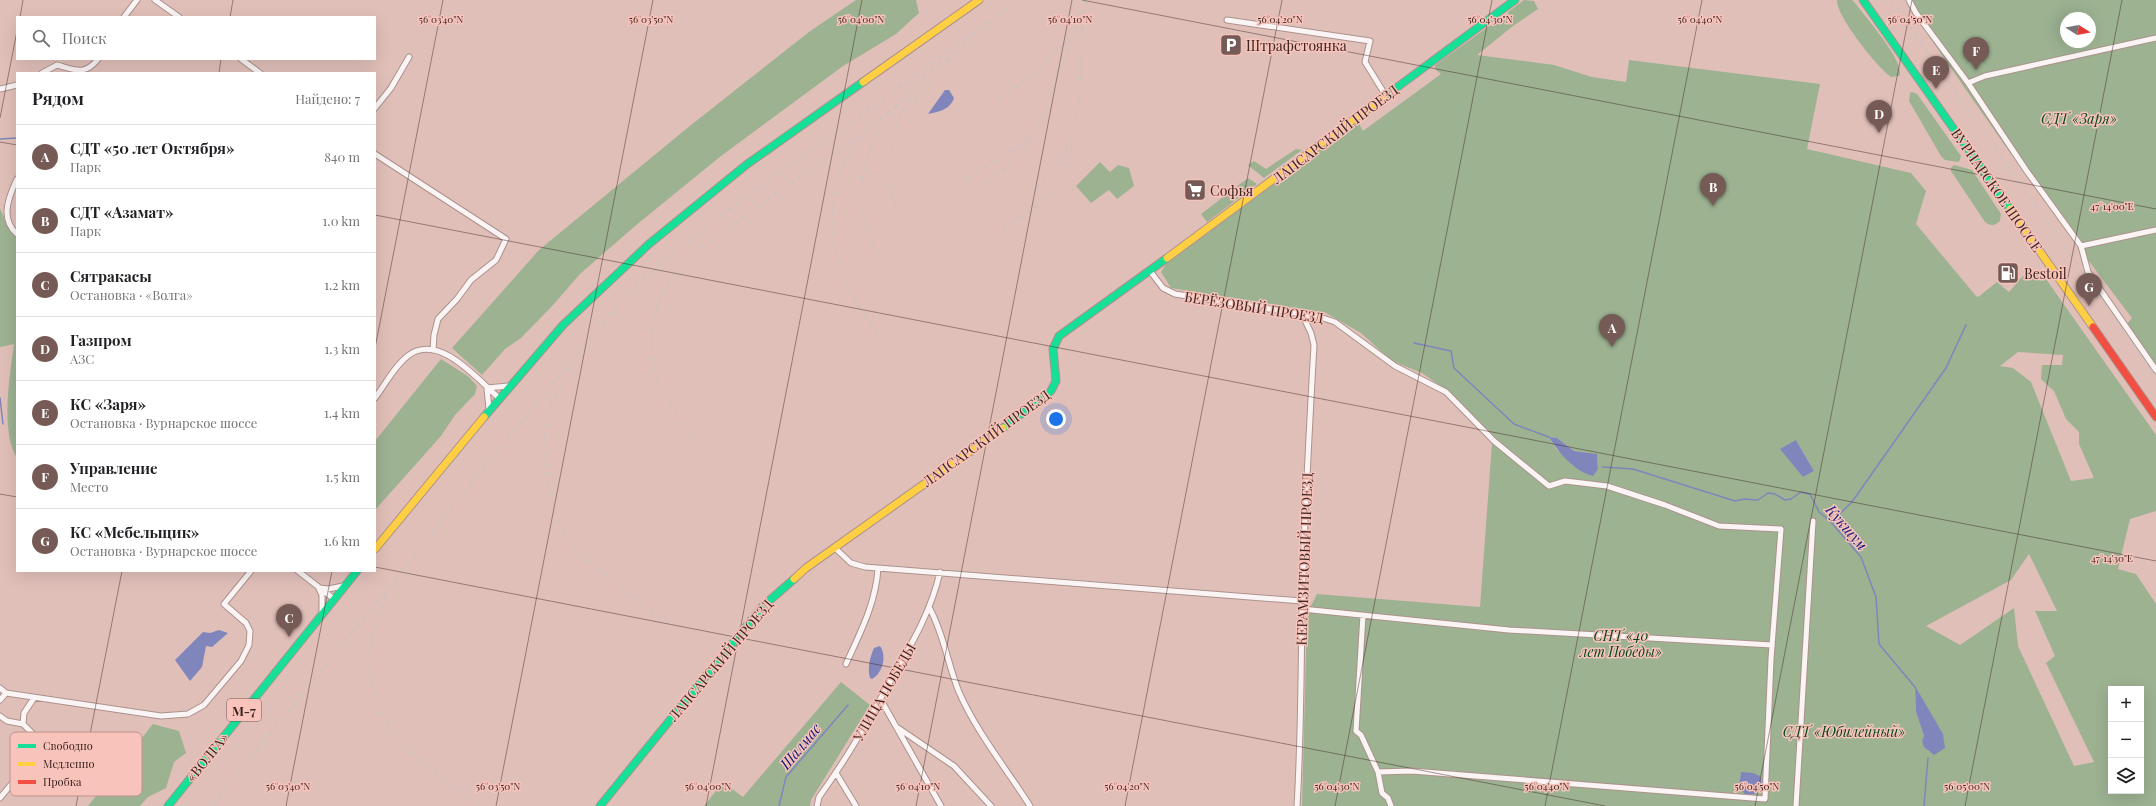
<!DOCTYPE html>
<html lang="ru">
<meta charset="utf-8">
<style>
:root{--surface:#fff;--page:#f6f6f6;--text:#202124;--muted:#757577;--line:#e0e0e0;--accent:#765a56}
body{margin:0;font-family:"Playfair Display",serif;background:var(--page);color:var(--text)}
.controls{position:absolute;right:12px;bottom:12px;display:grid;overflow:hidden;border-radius:0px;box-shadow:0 4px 16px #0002}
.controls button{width:36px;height:36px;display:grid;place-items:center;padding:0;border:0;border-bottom:1px solid var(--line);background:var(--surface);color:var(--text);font:20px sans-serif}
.compass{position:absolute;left:2060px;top:12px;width:36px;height:36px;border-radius:50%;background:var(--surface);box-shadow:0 4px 16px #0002;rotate:101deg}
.you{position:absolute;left:1056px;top:419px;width:14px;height:14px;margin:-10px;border:3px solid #fff;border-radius:50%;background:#1a73e8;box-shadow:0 0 0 6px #1a73e833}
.badge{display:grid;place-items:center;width:26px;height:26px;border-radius:50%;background:var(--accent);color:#fff;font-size:13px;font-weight:700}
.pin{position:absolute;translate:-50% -33px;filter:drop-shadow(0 1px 2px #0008)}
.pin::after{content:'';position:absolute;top:21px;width:14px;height:12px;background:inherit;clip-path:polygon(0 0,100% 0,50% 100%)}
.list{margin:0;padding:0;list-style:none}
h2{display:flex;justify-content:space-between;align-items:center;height:52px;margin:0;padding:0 16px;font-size:17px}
h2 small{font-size:13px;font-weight:400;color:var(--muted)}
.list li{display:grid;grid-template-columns:26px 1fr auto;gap:12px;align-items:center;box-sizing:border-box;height:64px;padding:0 16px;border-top:1px solid var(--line)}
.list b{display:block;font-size:15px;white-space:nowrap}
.list p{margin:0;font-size:13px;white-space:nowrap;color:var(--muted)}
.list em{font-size:13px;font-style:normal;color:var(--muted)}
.icon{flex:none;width:22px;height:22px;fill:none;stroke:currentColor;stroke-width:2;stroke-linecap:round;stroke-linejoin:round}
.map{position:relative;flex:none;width:2156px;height:806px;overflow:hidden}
.search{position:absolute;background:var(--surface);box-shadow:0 4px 16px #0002;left:16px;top:16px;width:360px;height:44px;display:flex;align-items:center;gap:10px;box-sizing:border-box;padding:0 14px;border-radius:0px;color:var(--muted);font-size:15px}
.panel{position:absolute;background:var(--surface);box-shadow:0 4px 16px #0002;left:16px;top:72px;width:360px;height:500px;border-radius:0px}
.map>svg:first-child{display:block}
.green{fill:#9cb291;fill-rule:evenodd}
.water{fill:#8086bc}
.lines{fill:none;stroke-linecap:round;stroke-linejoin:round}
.stream{stroke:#8086bc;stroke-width:1.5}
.street-casing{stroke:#ac928d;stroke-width:7}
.fast-casing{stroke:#ac928d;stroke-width:9}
.slow-casing{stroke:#ac928d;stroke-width:9}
.jam-casing{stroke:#ac928d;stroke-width:9}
.street{stroke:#faf5f4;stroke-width:5}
.fast{stroke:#16e098;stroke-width:7}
.slow{stroke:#ffcf43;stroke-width:7}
.jam{stroke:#f24e42;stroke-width:7}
.rail{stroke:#ccc2c0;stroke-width:1.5;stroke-dasharray:5 5;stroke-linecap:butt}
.ticks{fill:none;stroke:#3c2420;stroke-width:1;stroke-opacity:0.45}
.labels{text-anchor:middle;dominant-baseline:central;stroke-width:3;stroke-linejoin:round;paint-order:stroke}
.shield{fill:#f7c3ba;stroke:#74544e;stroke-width:1}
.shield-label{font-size:13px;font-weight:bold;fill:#3c2420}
.poi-label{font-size:14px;fill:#3c2420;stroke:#f7c3ba;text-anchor:start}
.park-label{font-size:14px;font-style:italic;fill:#05471d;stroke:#f7c3ba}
.street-label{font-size:14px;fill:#3c2420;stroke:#f7c3ba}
.water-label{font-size:15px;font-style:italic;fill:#141b7b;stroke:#f7c3ba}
.key{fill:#f7c3ba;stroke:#bf938c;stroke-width:1}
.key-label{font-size:11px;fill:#3c2420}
.ticks-label{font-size:10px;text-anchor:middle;fill:#3c2420;stroke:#f7c3ba;stroke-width:3;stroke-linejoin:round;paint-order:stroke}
</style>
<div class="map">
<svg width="2156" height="806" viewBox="0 0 2156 806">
<rect width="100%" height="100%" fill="#e1bfb9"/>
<path class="green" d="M 856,0 L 916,0 L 919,13 L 896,34 L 843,66 L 721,156 L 635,226 L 580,274 L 554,304 L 521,338 L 505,349 L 482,375 L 452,348 L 539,250 L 691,125 L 809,32 Z
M 1524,0 L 1534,1 L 1538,9 L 1513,26 L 1477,55 L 1554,65 L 1592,77 L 1626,82 L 1629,60 L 1820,84 L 1807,149 L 1911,173 L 1926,191 L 1916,224 L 1976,296 L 1978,297 L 1997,282 L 2009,292 L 2022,277 L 2041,272 L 2156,435 L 2156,511 L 2130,519 L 2118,569 L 2136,574 L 2156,604 L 2156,806 L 1302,806 L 1307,614 L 1317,594 L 1480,607 L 1492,443 L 1496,438 L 1446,390 L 1422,373 L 1392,361 L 1361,333 L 1326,313 L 1171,288 L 1161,272 L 1166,264 L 1358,122 L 1363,131 L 1441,74 L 1435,69 L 1435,65 L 1503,16 L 1509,17 L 1508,12 ZM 2018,352 L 2063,355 L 2062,365 L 2042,365 L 2041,379 L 2054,391 L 2066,419 L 2079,432 L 2079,444 L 2094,478 L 2071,481 L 2031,382 L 2013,368 L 2000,366 ZM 1549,437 L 1557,438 L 1574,451 L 1597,454 L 1598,469 L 1586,474 L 1557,450 ZM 1796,440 L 1814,471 L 1803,477 ZM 2029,554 L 2057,611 L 2035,611 L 2055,656 L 2046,663 L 2094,762 L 2074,766 L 2018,646 L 2014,608 L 1960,645 L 1926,626 L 2011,580 ZM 1915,687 L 1929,752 L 1922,741 L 1924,736 L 1916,712 ZM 2111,689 L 2141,689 L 2141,791 L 2111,791 Z
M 1837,0 L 1852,0 L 1855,3 C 1864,15 1907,64 1899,76 L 1891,77 C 1877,67 1836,16 1837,0 Z
M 1906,0 L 2156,0 L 2156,370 L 2125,326 L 2132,318 C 2055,218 1982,114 1911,10 ZM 2066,18 L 2090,18 L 2090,42 L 2066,42 Z
M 1912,92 L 1917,94 L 1961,156 L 1959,162 L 1945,160 L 1941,156 L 1909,101 L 1910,93 Z
M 1296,149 L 1302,150 L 1264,178 L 1248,165 L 1254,161 L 1266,169 Z
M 1100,162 L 1110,172 L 1118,165 L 1129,168 L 1134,186 L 1117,199 L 1109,190 L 1091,203 L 1076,186 Z
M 1954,165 L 1972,170 L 2001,214 L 2000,221 C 1994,226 1991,226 1985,222 L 1951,171 L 1951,168 Z
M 1248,178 L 1257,184 L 1207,222 L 1201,214 Z
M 0,209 L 8,225 L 17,234 L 17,458 C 0,431 10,375 14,344 L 0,347 Z
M 441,359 L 469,377 L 477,386 L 475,394 L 455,415 L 441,436 L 375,510 L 375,441 Z
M 841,682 L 870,705 L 811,800 L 810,806 L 704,806 L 723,782 L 743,797 Z
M 153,724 L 179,731 L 186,753 L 174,762 L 166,788 L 148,797 L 140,806 L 88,806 Z"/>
<path class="water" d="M 945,90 L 949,90 L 954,98 C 950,110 938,112 928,114 Z
M 1549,437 L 1557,438 L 1574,451 L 1597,454 L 1598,469 L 1593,476 C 1575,472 1558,452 1549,437 Z
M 1796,440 L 1814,471 L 1803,477 L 1780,449 Z
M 219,630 L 228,633 L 212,647 L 206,646 L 202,667 L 190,681 L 175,660 L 203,632 L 210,633 Z
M 880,646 C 887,655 883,673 872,679 L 870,678 C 867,668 870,657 874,648 Z
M 1915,686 L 1943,734 L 1945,748 L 1934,755 L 1924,747 L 1922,741 L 1924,736 L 1916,712 Z
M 1741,772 L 1753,773 L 1760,776 L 1762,785 L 1757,793 L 1747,796 L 1739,788 Z"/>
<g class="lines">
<path class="stream" d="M 0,139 L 17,138
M 1414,343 L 1451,351 L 1454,368 L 1514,424 L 1549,437
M 0,398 L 3,424
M 1602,467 L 1633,469 L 1735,501 L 1744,499 L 1758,500 L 1768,493 L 1775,494 L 1785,500 L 1791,499 L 1801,492 L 1810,494 L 1819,512 L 1830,521 L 1861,557 L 1876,597 L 1879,644 L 1915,687
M 1831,522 L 1852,502 L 1946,368 L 1966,325
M 779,806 L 786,777 L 848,705
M 1924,806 L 1928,758"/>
<g class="street-casing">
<path id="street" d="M 155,0 L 179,17
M 1909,0 L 1916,13 L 1968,83 L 2026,170 L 2081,246 L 2088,272 L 2156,370
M 124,17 L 137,0
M 1227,20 L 1370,41 L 1365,62 L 1386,96
M 241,59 L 260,73
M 42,73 L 57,65 C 75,70 85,76 98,59
M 1968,83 L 1985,76 L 2156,38
M 0,89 L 17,85
M 375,108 L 391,88 L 409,57
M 375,154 L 506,239 L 496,260 L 471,280 L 457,299 L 438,319 L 434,335 L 433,350
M 17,179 C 8,198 0,219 17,234
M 2081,246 L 2156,230
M 1150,271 L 1163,288 L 1175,294 L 1320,317 L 1335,322 L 1395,366 L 1446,392 L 1494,441 L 1549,486 L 1565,481 L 1607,486 L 1665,505 L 1719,526 L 1781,529 L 1771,659 L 1765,799 L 1412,771 L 1378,772
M 487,388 L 508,386
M 487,389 L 489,409
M 375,398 C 385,385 395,365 409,355 C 440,333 478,380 499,398
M 835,548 L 851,563 L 865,567 L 1302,601
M 298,571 L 334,599
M 320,588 L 328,589 L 343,586
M 319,589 L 322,595 L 322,612
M 930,609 C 944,635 948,665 959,692 C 977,733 1006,768 1030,806
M 1302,609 L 1509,630 L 1772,645
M 1363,615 L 1356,731 L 1361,735 L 1378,772 L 1382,793 L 1388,798 L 1391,806
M 846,664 C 860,633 876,603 878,568
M 0,688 L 6,693
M 6,693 L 161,716 L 188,714 L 204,705 L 241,661 L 249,645 L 250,631 L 246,623 L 224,604 L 251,571
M 0,700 L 6,693
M 881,700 L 941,806
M 0,716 L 7,721 L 23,724 L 40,741 L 39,751 L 0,798
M 23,724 L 24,713 L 34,698
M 898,728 L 954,766 L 991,806
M 836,773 L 856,806
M 817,806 L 819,797 C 846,760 868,721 891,680 C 911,645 931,612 940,572
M 1297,806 C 1301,740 1301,675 1302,609 C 1304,521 1309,433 1314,345 L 1311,333 L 1302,314
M 1796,806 L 1813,521"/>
</g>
<g class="fast-casing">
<path id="fast" d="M 1863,0 L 2010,209
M 1384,97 L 1515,0
M 484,417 L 563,325 L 649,244 L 746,165 L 863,82
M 1003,428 L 1051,391 L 1056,381 L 1053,349 L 1059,336 L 1167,258
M 168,806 L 357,571
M 600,806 L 762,607 L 794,579"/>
</g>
<g class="slow-casing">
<path id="slow" d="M 863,82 L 979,0
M 2010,209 L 2093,327
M 1167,258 L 1384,97
M 375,549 L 484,417
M 794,579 L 806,568 L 1003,428"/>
</g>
<g class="jam-casing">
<path id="jam" d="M 2093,327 L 2156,417"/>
</g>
<use href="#street" class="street"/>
<use href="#fast" class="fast"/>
<use href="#slow" class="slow"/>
<use href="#jam" class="jam"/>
<path class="rail" d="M 1891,0 L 2156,377
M 948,63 L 971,41
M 998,99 C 1025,81 1053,62 1071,34
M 914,101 L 933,78
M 871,127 L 898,104
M 861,137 C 827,176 824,239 847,284 C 856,303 869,321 881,339
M 966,179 L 1022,144 L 1040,122 L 1087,0
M 986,184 L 1017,159 L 1035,137
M 1036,189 C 1071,149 1079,124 1081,72 C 1081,54 1080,36 1084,19
M 1002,231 C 1041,203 1064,191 1073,141
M 910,235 C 904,224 898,214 894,202 C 883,167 891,122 915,94
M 882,267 C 875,252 868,236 864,219 C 849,151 899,95 950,57
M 571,368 L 552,404 L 544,434 L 544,461 L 554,513 L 566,537 L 581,555 L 668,624
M 700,449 C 686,427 668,405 659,381 C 640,336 658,281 695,252 L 874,124
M 386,595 C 376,616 370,637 370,660 C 369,731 429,766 478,806
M 212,806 L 523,420 L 613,310 L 640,281 L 704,228 L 1020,0"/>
</g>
<path class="ticks" d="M 1082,0 L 2156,209M 20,17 L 23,0M 230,17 L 233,0M 219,73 L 221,59M 0,118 L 17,31M 0,142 L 17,145M 375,215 L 2156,561M 375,348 L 443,0M 0,494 L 17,497M 375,567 L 1605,806M 76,806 L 122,571M 286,806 L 332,571M 496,806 L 653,0M 706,806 L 862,0M 916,806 L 1072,0M 1125,806 L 1282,0M 1335,806 L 1492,0M 1545,806 L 1702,0M 1755,806 L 1912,0M 1965,806 L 2122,0"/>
<defs>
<g id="parking-square" transform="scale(1.15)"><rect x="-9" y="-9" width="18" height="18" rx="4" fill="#765a56" stroke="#f7c3ba"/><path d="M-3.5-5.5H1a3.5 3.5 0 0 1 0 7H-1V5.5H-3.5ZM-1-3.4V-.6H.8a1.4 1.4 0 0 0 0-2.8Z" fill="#fff"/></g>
<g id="supermarket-square" transform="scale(1.15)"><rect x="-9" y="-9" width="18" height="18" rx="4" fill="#765a56" stroke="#f7c3ba"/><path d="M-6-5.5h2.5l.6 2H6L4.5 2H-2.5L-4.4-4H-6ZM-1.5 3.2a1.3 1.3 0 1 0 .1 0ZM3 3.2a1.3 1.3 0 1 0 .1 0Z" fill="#fff"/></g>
<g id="fuel-square" transform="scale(1.15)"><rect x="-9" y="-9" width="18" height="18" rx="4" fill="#765a56" stroke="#f7c3ba"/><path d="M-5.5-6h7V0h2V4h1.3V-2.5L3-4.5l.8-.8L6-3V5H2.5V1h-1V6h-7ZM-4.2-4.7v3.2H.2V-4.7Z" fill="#fff"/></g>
</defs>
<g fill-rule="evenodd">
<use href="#parking-square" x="1231" y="45"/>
<use href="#supermarket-square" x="1195" y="190"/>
<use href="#fuel-square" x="2008" y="273"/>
</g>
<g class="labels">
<rect class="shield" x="227" y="699" width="34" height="22" rx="3"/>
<g class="shield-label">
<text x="244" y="710">М-7</text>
</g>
<g class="poi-label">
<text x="1246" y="45">Штрафстоянка</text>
<text x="1210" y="190">Софья</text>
<text x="2024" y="273">Bestoil</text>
</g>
<g class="park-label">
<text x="2079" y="118">СДТ «Заря»</text>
<text x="1621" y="635">СНТ «40<tspan x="1621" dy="16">лет Победы»</tspan></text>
<text x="1844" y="731">СДТ «Юбилейный»</text>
</g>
<g class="street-label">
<text transform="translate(1335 134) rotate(-37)">ЛАПСАРСКИЙ ПРОЕЗД</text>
<text transform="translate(1997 190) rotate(55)">ВУРНАРСКОЕ ШОССЕ</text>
<text transform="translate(1254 307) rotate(9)">БЕРЁЗОВЫЙ ПРОЕЗД</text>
<text transform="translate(986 438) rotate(-36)">ЛАПСАРСКИЙ ПРОЕЗД</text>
<text transform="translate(1304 559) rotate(-88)">КЕРАМЗИТОВЫЙ ПРОЕЗД</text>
<text transform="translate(720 660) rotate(-50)">ЛАПСАРСКИЙ ПРОЕЗД</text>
<text transform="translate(884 692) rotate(-60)">УЛИЦА ПОБЕДЫ</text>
<text transform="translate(207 757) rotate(-51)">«ВОЛГА»</text>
</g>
<g class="water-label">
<text transform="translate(1847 527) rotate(49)">Кукшум</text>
<text transform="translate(800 746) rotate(-50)">Шалмас</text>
</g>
</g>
<rect x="10" y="732" width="132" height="64" rx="6" class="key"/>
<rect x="18" y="744" width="18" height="4" fill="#16e098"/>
<rect x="18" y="762" width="18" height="4" fill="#ffcf43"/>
<rect x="18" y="780" width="18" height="4" fill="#f24e42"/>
<g class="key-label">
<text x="43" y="750">Свободно</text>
<text x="43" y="768">Медленно</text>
<text x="43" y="786">Пробка</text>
</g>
<g class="ticks-label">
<text x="441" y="23">56°03'40"N</text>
<text x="651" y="23">56°03'50"N</text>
<text x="861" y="23">56°04'00"N</text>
<text x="1070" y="23">56°04'10"N</text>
<text x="1280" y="23">56°04'20"N</text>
<text x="1490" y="23">56°04'30"N</text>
<text x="1700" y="23">56°04'40"N</text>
<text x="1910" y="23">56°04'50"N</text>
<text x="2112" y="210">47°14'00"E</text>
<text x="2112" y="562">47°14'30"E</text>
<text x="288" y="790">56°03'40"N</text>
<text x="498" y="790">56°03'50"N</text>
<text x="708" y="790">56°04'00"N</text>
<text x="918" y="790">56°04'10"N</text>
<text x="1127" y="790">56°04'20"N</text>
<text x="1337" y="790">56°04'30"N</text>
<text x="1547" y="790">56°04'40"N</text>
<text x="1757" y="790">56°04'50"N</text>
<text x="1967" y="790">56°05'00"N</text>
</g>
</svg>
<div class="controls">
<button>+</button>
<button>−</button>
<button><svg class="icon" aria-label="layers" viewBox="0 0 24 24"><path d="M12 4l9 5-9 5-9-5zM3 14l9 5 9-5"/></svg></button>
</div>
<svg class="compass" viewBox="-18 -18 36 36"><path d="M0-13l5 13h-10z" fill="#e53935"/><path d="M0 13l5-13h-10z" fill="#757577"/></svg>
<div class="you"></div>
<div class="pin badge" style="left:1612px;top:347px">A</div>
<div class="pin badge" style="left:1713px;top:206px">B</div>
<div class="pin badge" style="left:289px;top:637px">C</div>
<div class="pin badge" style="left:1879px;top:133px">D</div>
<div class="pin badge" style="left:1936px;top:89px">E</div>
<div class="pin badge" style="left:1976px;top:70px">F</div>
<div class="pin badge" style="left:2089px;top:306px">G</div>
<div class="search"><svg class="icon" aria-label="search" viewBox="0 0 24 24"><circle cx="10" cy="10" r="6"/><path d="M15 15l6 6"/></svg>Поиск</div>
<section class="panel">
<h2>Рядом<small>Найдено: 7</small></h2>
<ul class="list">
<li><span class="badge">A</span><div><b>СДТ «50 лет Октября»</b><p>Парк</p></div><em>840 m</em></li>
<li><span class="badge">B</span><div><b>СДТ «Азамат»</b><p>Парк</p></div><em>1.0 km</em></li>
<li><span class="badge">C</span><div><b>Сятракасы</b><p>Остановка · «Волга»</p></div><em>1.2 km</em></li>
<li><span class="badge">D</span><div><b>Газпром</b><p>АЗС</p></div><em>1.3 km</em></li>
<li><span class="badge">E</span><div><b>КС «Заря»</b><p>Остановка · Вурнарское шоссе</p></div><em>1.4 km</em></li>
<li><span class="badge">F</span><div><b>Управление</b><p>Место</p></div><em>1.5 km</em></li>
<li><span class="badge">G</span><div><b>КС «Мебельщик»</b><p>Остановка · Вурнарское шоссе</p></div><em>1.6 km</em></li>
</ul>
</section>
</div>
